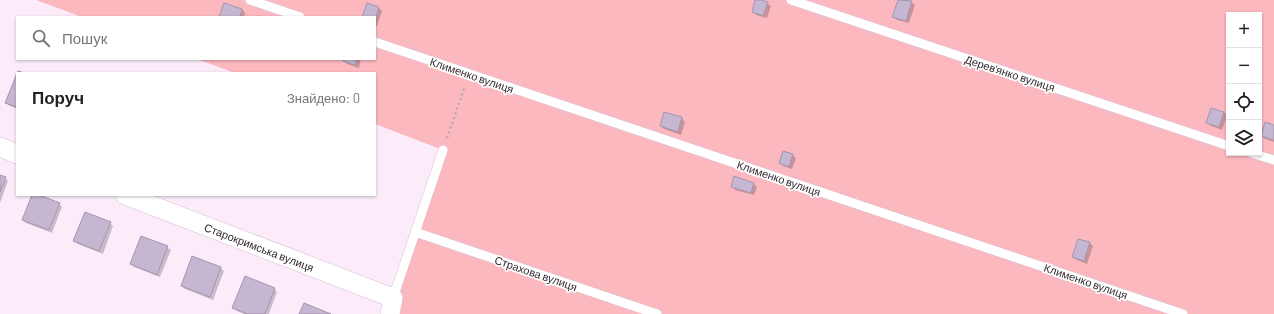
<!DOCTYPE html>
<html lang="uk">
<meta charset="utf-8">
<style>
:root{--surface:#fff;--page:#f6f6f6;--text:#222;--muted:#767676;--line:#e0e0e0}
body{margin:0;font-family:Barlow,sans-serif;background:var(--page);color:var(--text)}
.controls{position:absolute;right:12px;top:12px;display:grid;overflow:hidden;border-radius:0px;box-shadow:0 1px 3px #0004}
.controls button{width:36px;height:36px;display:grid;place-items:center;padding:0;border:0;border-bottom:1px solid var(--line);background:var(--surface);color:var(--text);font:20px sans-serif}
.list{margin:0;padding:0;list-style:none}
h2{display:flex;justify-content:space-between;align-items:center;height:52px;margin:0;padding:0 16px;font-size:17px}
h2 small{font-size:13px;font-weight:400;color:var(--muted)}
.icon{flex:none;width:22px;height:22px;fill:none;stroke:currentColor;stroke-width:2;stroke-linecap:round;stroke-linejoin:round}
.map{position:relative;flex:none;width:1274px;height:314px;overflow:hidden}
.search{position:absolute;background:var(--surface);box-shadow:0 1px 3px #0004;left:16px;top:16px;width:360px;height:44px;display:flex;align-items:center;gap:10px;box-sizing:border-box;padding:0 14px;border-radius:0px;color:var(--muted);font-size:15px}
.panel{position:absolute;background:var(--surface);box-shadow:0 1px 3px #0004;left:16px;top:72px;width:360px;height:124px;border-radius:0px}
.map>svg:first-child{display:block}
.green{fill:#fbb8bf;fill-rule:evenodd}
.shadow{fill:#0003}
.building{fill:#c5b6d2;stroke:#a495b0}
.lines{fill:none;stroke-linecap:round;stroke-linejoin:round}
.lane-casing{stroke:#d8bed4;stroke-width:10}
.street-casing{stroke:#d8bed4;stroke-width:20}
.path{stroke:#b8aab6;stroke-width:2.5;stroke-dasharray:2 3;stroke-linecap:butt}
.lane{stroke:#fff;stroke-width:9}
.street{stroke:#fff;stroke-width:19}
.labels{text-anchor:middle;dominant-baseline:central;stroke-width:3.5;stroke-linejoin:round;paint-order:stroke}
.street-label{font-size:11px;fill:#332931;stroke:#fff}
</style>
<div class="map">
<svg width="1274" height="314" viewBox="0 0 1274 314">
<rect width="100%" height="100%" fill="#fcecfa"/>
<path class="green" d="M 36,0 L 1274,0 L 1274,314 L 390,314 L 443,150 L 375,124 L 375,73 L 235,73 L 197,59 L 375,59 L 375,17 L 82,17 ZM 1229,15 L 1259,15 L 1259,153 L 1229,153 Z"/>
<path class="shadow" d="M 756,0 L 767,3 L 771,6 L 767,18 L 756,15 L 753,12 Z
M 899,0 L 906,0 L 911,2 L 915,5 L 909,23 L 897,20 L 894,17 Z
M 224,4 L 242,9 L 245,13 L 244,17 L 220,17 Z
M 379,8 L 382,11 L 377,26 L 375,26 L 375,17 L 363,17 Z
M 345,59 L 361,59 L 359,68 L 347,64 L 344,61 Z
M 17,75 L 17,109 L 10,106 L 6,103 Z
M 1224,112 L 1227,116 L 1222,130 L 1211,126 L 1208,123 Z
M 665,113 L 682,118 L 685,122 L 681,135 L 664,129 L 661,126 Z
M 1274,126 L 1274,142 L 1265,139 L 1262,136 Z
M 792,155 L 796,158 L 792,169 L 783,166 L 780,163 Z
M 0,176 L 5,178 L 8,181 L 0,203 Z
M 753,183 L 757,187 L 754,195 L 735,190 L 732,186 Z
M 33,195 L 36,195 L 59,204 L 62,207 L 52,233 L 26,223 L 23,220 Z
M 110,223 L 113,226 L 103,254 L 78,244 L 74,241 Z
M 1079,240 L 1090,243 L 1093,246 L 1087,264 L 1077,260 L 1073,257 Z
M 167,247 L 171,250 L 160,277 L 134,267 L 131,264 Z
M 221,268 L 224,271 L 213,300 L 185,289 L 182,286 Z
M 274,289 L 277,292 L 269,314 L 244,314 L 237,311 L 234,308 Z"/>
<path class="building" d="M 755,0 L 761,0 L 768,2 L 763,16 L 752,12 Z
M 898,0 L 912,1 L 906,21 L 892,17 Z
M 224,3 L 242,9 L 240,17 L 219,17 Z
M 367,3 L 379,7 L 375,20 L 375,17 L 362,17 Z
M 344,59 L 357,59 L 355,65 L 343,61 Z
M 18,71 L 24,73 L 17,73 L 17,107 L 5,103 Z
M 1211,108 L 1224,112 L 1219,127 L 1206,123 Z
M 664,112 L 682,117 L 678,132 L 660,126 Z
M 1265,122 L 1274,125 L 1274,140 L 1261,136 Z
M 783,151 L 793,154 L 789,167 L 779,163 Z
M 0,175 L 6,177 L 0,192 Z
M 734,176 L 754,183 L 751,193 L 731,187 Z
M 32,195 L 39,195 L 60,203 L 49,230 L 22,220 Z
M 85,212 L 111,222 L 99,251 L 73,241 Z
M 141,236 L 168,246 L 157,275 L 130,264 Z
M 1078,239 L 1090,242 L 1084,261 L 1072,257 Z
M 192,256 L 221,267 L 210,297 L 181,286 Z
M 245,276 L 275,288 L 265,314 L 248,314 L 232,308 Z
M 304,303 L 331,314 L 299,314 Z"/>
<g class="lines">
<g class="lane-casing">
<path id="lane" d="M 250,0 L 300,17
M 791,0 L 1229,146
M 375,42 L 1183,314
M 1251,153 L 1274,160
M 415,232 L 657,314
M 393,298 L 443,150"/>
</g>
<g class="street-casing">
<g id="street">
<path d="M 0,147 L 17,154"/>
<path id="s1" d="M 125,195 L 393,298 L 390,314"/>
</g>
</g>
<path class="path" d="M 447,138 L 465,86"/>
<use href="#lane" class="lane"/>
<use href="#street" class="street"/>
</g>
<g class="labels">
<g class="street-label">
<text transform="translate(1010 73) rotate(18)">Дерев'янко вулиця</text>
<text transform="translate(472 75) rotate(19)">Клименко вулиця</text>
<text transform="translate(779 178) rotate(19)">Клименко вулиця</text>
<text stroke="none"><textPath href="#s1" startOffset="144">Старокримська вулиця</textPath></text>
<text transform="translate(536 273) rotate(19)">Страхова вулиця</text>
<text transform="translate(1086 281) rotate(19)">Клименко вулиця</text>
</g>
</g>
</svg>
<div class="controls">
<button>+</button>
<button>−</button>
<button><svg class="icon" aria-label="locate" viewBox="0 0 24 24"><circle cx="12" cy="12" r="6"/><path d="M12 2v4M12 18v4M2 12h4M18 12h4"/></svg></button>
<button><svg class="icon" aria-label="layers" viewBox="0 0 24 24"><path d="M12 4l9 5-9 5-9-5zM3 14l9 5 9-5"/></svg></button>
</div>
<div class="search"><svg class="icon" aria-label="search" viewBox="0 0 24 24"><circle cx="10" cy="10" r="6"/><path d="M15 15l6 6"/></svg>Пошук</div>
<section class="panel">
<h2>Поруч<small>Знайдено: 0</small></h2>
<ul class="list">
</ul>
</section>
</div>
